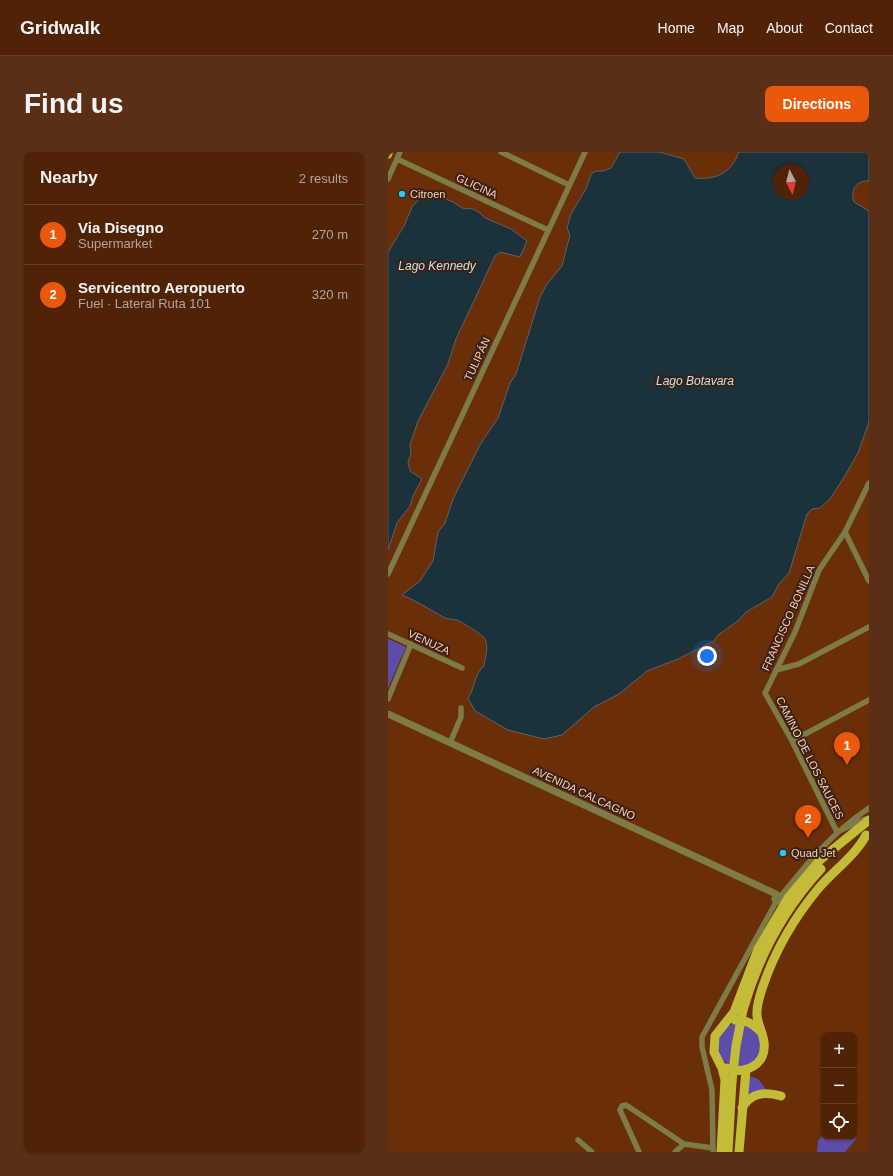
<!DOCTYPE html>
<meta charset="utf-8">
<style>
:root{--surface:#502307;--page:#5a2f15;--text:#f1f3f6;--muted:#b4a49b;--line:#674028;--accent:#ea580c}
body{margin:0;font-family:Arial,sans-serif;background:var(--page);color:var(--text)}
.controls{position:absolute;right:12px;bottom:12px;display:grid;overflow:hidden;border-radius:8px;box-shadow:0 1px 3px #0004}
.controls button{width:36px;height:36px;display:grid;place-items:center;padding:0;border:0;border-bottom:1px solid var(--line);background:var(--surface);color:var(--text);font:20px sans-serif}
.compass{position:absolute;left:385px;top:12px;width:36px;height:36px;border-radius:50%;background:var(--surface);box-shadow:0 1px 3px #0004;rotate:173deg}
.you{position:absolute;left:319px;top:504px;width:14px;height:14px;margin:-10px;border:3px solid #fff;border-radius:50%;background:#1a73e8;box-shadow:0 0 0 6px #1a73e833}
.badge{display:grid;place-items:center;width:26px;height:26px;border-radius:50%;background:var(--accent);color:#fff;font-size:13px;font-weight:700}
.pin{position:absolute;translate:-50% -33px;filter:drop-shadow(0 1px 2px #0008)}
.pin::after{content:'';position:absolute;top:21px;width:14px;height:12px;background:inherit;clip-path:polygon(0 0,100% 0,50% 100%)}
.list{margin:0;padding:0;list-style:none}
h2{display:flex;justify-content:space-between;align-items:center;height:52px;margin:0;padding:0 16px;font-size:17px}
h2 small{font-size:13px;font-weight:400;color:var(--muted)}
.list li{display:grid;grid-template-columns:26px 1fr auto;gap:12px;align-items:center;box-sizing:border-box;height:60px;padding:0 16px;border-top:1px solid var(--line)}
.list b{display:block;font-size:15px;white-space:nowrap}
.list p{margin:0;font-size:13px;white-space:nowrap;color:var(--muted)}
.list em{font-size:13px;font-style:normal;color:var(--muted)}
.icon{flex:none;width:22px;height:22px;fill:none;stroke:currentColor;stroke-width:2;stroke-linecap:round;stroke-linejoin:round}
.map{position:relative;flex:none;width:481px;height:1000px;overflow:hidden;border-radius:8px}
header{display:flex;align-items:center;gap:24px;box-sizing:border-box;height:56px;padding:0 20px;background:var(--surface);border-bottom:1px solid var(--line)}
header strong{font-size:19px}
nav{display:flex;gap:22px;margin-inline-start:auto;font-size:14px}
.intro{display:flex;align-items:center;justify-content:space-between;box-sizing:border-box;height:96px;padding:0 24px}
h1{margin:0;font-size:28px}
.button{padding:10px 18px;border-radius:8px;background:var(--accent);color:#fff;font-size:14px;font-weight:700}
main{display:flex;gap:24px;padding:0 24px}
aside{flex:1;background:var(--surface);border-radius:8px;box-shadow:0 1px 3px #0004}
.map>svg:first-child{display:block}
.green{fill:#5d4dab}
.water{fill:#1c323b;stroke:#5d6263;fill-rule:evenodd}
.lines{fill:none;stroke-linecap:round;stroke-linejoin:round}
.minor{stroke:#7d7c48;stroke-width:5.5}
.tertiary{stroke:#7d7c48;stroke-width:7}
.primary{stroke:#b6b23d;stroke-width:8}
.trunk{stroke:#c2bc38;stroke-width:9}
.trunk-bridge{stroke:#c2bc38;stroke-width:9}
.poi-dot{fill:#27c8ff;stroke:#3c2113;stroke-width:1.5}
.labels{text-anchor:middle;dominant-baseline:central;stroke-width:4;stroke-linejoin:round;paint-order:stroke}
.street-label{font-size:11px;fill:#f6d1bf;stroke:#3c2113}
.poi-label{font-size:11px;fill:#f6d1bf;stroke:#3c2113;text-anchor:start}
.water-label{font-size:12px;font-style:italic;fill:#c3e2f0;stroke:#3c2113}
</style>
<header>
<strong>Gridwalk</strong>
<nav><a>Home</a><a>Map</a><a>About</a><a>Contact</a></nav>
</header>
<div class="intro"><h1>Find us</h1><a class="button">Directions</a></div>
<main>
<aside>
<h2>Nearby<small>2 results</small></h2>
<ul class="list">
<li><span class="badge">1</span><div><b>Via Disegno</b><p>Supermarket</p></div><em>270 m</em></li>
<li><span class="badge">2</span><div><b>Servicentro Aeropuerto</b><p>Fuel · Lateral Ruta 101</p></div><em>320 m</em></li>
</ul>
</aside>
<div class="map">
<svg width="481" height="1000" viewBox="0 0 481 1000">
<rect width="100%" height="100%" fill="#6a2f09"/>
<path class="green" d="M 0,487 L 18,495 L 0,536 Z
M329 893a22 22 0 1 1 44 0a22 22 0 1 1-44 0Z
M 361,924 L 370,927 L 378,937 L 361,943 L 357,938 Z
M 436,981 L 436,985 L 466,985 L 466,982 L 468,987 L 457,1000 L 429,1000 L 430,989 Z"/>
<path class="water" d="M 232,0 L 271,0 L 296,7 L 307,26 C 329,28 343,21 351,0 L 481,0 L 481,29 C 468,28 462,38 466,50 L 481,59 L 481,270 L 470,301 L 455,327 L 442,347 L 432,356 L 424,357 L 419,362 L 401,421 L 391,432 L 384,445 L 358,460 L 351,468 L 330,483 L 326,489 L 290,507 L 259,519 L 231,542 L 206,555 L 174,583 L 156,587 L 120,578 L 87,559 L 80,546 C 87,536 86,522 96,514 C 97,505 101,497 97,487 C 95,483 74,470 69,468 C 64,467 60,468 55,465 C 41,457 29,449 14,443 L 32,429 L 45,409 L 50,380 L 57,371 L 65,347 L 93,291 L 110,266 L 122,231 L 128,222 L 152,145 L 159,132 L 174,114 L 182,83 L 179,76 L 183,62 L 198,37 L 203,22 L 208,19 L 215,19 L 223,16 ZM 391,18 L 415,18 L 415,42 L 391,42 Z
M 45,42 L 65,50 L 74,56 L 85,57 L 92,61 L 97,66 L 123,77 L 139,89 L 132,105 L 112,100 L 107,104 L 68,187 L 60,212 L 30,269 L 22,293 L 23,302 L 20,310 L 22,319 L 34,327 L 25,344 L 22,354 L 9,371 L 0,398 L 0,100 L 16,74 L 24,55 L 33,45 Z"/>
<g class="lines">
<path class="minor" d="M 113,0 L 181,33
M 9,7 L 160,78
M 0,27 L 12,0
M 457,380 L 481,429
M 0,422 L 197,0
M 0,482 L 74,516
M 388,518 L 411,512 L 481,475
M 0,547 L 23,492
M 404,589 L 481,548
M 62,591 L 73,565 L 73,556
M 477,667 L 449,680 L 404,589 L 377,541 L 407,480 L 431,418 L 457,380 L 481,331
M 393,744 L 388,742 L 386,747 L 388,750 L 391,750 L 393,744 C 421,709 443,682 481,656
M 190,988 L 204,1000
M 251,1000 L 232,958 L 234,954 L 238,953 L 296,992
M 287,1000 L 296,992 L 325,996
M 325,1000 L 324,938 L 314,895 L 314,885 L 388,750"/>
<path class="tertiary" d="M 0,562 L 388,742"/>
<path class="primary" d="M 0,3 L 1,0"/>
<path class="trunk" d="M 355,858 C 370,806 396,757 433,717
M 347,868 C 358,868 364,871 372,879
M 338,916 C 357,923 379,913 376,890 C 375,881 370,873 369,864 C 368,854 372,843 375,834 C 387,799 406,766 430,737 C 444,720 469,702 478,683
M 354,956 C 363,941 376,939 393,944
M 333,1000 L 337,928 L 334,916 L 326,900 L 327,884 L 346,860 L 370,797 L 400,746 L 432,708 L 481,668
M 340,1000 L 344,929
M 351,1000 L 358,918"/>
<path class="trunk-bridge" d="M 344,929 L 348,894 L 355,858"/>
</g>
<g class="poi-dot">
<circle cx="14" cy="42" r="4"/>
<circle cx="395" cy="701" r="4"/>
</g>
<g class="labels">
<g class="street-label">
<text transform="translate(89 34) rotate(25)">GLICINA</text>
<text transform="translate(89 207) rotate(-65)">TULIPÁN</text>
<text transform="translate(400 466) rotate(-66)">FRANCISCO BONILLA</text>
<text transform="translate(41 490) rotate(25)">VENUZA</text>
<text transform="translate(422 606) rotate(63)">CAMINO DE LOS SAUCES</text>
<text transform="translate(196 641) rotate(25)">AVENIDA CALCAGNO</text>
</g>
<g class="poi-label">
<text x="22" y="42">Citroen</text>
<text x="403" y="701">Quad Jet</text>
</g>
<g class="water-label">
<text x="49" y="114">Lago Kennedy</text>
<text x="307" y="229">Lago Botavara</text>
</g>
</g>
</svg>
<div class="controls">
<button>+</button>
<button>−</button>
<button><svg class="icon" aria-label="locate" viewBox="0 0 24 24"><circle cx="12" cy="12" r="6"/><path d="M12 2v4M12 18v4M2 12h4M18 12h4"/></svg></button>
</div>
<svg class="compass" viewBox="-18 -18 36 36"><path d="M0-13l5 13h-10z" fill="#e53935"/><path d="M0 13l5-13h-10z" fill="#b4a49b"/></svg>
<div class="you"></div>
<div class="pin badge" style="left:459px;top:613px">1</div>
<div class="pin badge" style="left:420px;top:686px">2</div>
</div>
</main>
